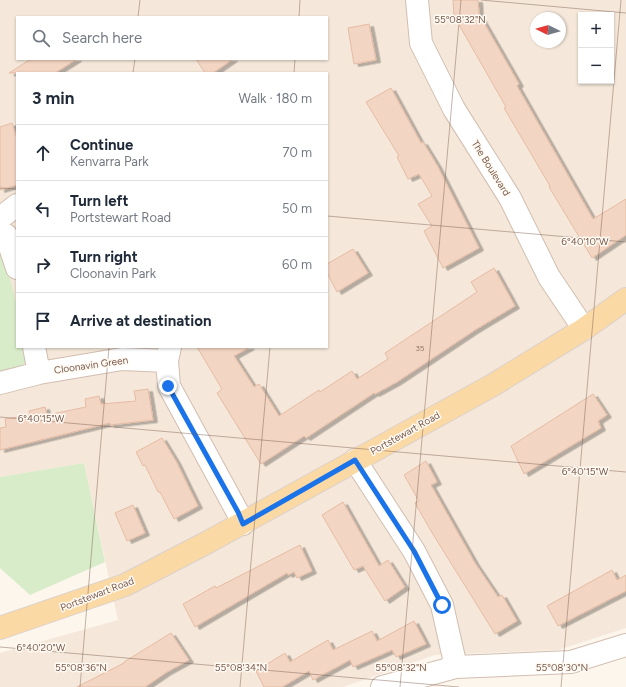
<!DOCTYPE html>
<meta charset="utf-8">
<style>
:root{--surface:#fff;--page:#f2f2f3;--text:#1f2937;--muted:#747a83;--line:#e0e1e3}
body{margin:0;font-family:Figtree,sans-serif;background:var(--page);color:var(--text)}
.controls{position:absolute;right:12px;top:12px;display:grid;overflow:hidden;border-radius:0px;box-shadow:0 1px 3px #0004}
.controls button{width:36px;height:36px;display:grid;place-items:center;padding:0;border:0;border-bottom:1px solid var(--line);background:var(--surface);color:var(--text);font:20px sans-serif}
.compass{position:absolute;left:530px;top:12px;width:36px;height:36px;border-radius:50%;background:var(--surface);box-shadow:0 1px 3px #0004;rotate:275deg}
.stop{position:absolute;width:12px;height:12px;margin:-9px;border:3px solid #1a73e8;border-radius:50%;background:#fff}
.stop.end{background:#1a73e8;border-color:#fff;box-shadow:0 1px 4px #0008}
.list{margin:0;padding:0;list-style:none}
h2{display:flex;justify-content:space-between;align-items:center;height:52px;margin:0;padding:0 16px;font-size:17px}
h2 small{font-size:13px;font-weight:400;color:var(--muted)}
.list li{display:grid;grid-template-columns:26px 1fr auto;gap:12px;align-items:center;box-sizing:border-box;height:56px;padding:0 16px;border-top:1px solid var(--line)}
.list b{display:block;font-size:15px;white-space:nowrap}
.list p{margin:0;font-size:13px;white-space:nowrap;color:var(--muted)}
.list em{font-size:13px;font-style:normal;color:var(--muted)}
.icon{flex:none;width:22px;height:22px;fill:none;stroke:currentColor;stroke-width:2;stroke-linecap:round;stroke-linejoin:round}
.map{position:relative;flex:none;width:626px;height:687px;overflow:hidden}
.search{position:absolute;background:var(--surface);box-shadow:0 1px 3px #0004;left:16px;top:16px;width:312px;height:44px;display:flex;align-items:center;gap:10px;box-sizing:border-box;padding:0 14px;border-radius:0px;color:var(--muted);font-size:15px}
.panel{position:absolute;background:var(--surface);box-shadow:0 1px 3px #0004;left:16px;top:72px;width:312px;height:276px;border-radius:0px}
.map>svg:first-child{display:block}
.residential{fill:#f5e8da;fill-rule:evenodd}
.green{fill:#d8ecc9}
.building{fill:#f3d5c3;stroke:#e6bba3;filter:url(#shadow)}
.lines{fill:none;stroke-linecap:round;stroke-linejoin:round}
.minor-casing{stroke:#d1beb0;stroke-width:24}
.major-casing{stroke:#dad1cd;stroke-width:24}
.minor{stroke:#fff;stroke-width:22}
.major{stroke:#fbd9a5;stroke-width:22}
.route{stroke:#1a73e8;stroke-width:5}
.ticks{fill:none;stroke:#7a5c4d;stroke-width:1;stroke-opacity:0.45}
.labels{text-anchor:middle;dominant-baseline:central;stroke-width:3;stroke-linejoin:round;paint-order:stroke}
.number-label{font-size:8px;fill:#987a6a}
.street-label{font-size:10px;fill:#7a5c4d;stroke:#fffaf3}
.ticks-label{font-size:10px;text-anchor:middle;fill:#7a5c4d;stroke:#fffaf3;stroke-width:3;stroke-linejoin:round;paint-order:stroke}
</style>
<div class="map">
<svg width="626" height="687" viewBox="0 0 626 687">
<defs>
<filter id="shadow"><feDropShadow dx="4.5" dy="2.5" stdDeviation="0" flood-color="#0004"/></filter>
</defs>
<rect width="100%" height="100%" fill="#fdf6ec"/>
<path class="residential" d="M 0,0 L 626,0 L 626,628 L 558,650 L 435,655 L 343,687 L 0,687 L 0,653 L 118,620 L 84,463 L 0,477 ZM 581,15 L 611,15 L 611,81 L 581,81 ZM 17,17 L 327,17 L 327,59 L 17,59 ZM 536,18 L 560,18 L 560,42 L 536,42 ZM 17,73 L 327,73 L 327,347 L 17,347 Z"/>
<path class="green" d="M 0,245 L 2,246 L 17,307 L 17,347 L 27,347 L 29,357 L 17,373 L 0,372 Z
M 84,463 L 105,562 L 30,595 L 0,568 L 0,477 Z"/>
<path class="building" d="M 453,0 L 478,0 L 479,14 L 519,84 L 517,86 L 593,219 L 626,199 L 626,235 L 592,258 L 549,187 L 550,186 L 504,108 L 506,107 L 454,16 Z
M 369,24 L 376,60 L 354,64 L 348,28 Z
M 31,59 L 77,59 L 55,73 L 9,73 Z
M 196,59 L 233,59 L 213,73 L 205,73 Z
M 391,88 L 421,143 L 423,142 L 437,165 L 479,248 L 443,268 L 424,231 L 432,226 L 418,204 L 432,196 L 419,174 L 408,179 L 397,157 L 399,156 L 366,102 Z
M 12,123 L 17,139 L 17,185 L 0,190 L 0,127 Z
M 353,249 L 368,273 L 337,292 L 327,273 L 327,264 Z
M 494,268 L 515,306 L 475,330 L 397,382 L 375,394 L 374,393 L 306,438 L 304,436 L 261,464 L 217,393 L 222,389 L 197,347 L 250,347 L 234,356 L 254,387 L 259,384 L 279,416 L 319,390 L 320,392 L 352,371 L 357,379 L 388,359 L 385,353 L 477,292 L 471,282 Z
M 148,389 L 153,420 L 110,425 L 110,423 L 0,450 L 0,428 L 6,427 L 5,419 L 30,415 L 29,411 L 45,407 L 47,415 L 86,407 L 85,399 L 99,396 L 101,404 L 136,401 L 134,391 Z
M 593,394 L 607,415 L 598,421 L 601,428 L 524,474 L 511,446 Z
M 162,438 L 176,461 L 198,506 L 174,519 L 160,492 L 158,492 L 145,465 L 143,466 L 136,452 Z
M 426,461 L 437,482 L 431,485 L 475,563 L 498,597 L 502,595 L 517,621 L 495,634 L 431,531 L 415,503 L 419,501 L 404,475 Z
M 343,502 L 379,566 L 388,560 L 405,587 L 385,601 L 363,566 L 354,570 L 322,515 Z
M 133,505 L 145,533 L 127,541 L 115,513 Z
M 300,545 L 312,571 L 297,578 L 294,572 L 288,575 L 287,573 L 195,627 L 183,604 L 215,586 L 216,588 Z
M 612,570 L 617,580 L 626,575 L 626,591 L 558,626 L 547,606 Z
M 414,621 L 426,644 L 396,657 L 392,650 L 353,667 L 350,660 L 313,680 L 309,671 L 282,687 L 264,687 L 256,671 L 285,653 L 290,662 L 328,640 L 333,650 L 372,631 L 377,641 Z
M 171,633 L 189,660 L 167,672 L 145,687 L 77,687 L 124,663 L 124,662 Z"/>
<g class="lines">
<g class="minor-casing">
<path id="minor" d="M 417,0 L 421,43 L 454,109 L 510,198 L 549,277 L 584,329
M 0,218 L 17,205
M 0,232 L 6,235 L 17,268
M 34,347 L 39,373
M 170,347 L 167,361 L 169,386 L 238,513 L 243,524
M 0,383 L 39,373 L 122,359 L 167,361
M 355,460 L 414,551 L 442,605 L 456,667
M 382,687 L 456,667 L 571,662 L 626,645"/>
</g>
<g class="major-casing">
<path id="major" d="M 0,628 L 125,585 L 208,542 L 493,385 L 584,329 L 626,299"/>
</g>
<use href="#minor" class="minor"/>
<use href="#major" class="major"/>
</g>
<g class="lines">
<path class="route" d="M 168,386 L 238,512 L 243,524 L 355,460 L 414,551 L 442,605"/>
</g>
<path class="ticks" d="M 481,0 L 626,13M 138,17 L 140,0M 299,17 L 300,0M 133,73 L 135,59M 294,73 L 295,59M 0,188 L 17,189M 327,216 L 626,242M 0,417 L 626,472M 0,647 L 459,687M 80,687 L 109,347M 240,687 L 270,347M 400,687 L 461,0M 561,687 L 621,0"/>
<g class="labels">
<g class="number-label">
<text x="420" y="348">35</text>
</g>
<g class="street-label">
<text transform="translate(491 168) rotate(58)">The Boulevard</text>
<text transform="translate(91 365) rotate(-8)">Cloonavin Green</text>
<text transform="translate(405 433) rotate(-29)">Portstewart Road</text>
<text transform="translate(97 594) rotate(-21)">Portstewart Road</text>
</g>
</g>
<g class="ticks-label">
<text x="460" y="23">55°08'32"N</text>
<text x="585" y="245">6°40'10"W</text>
<text x="41" y="422">6°40'15"W</text>
<text x="585" y="475">6°40'15"W</text>
<text x="41" y="651">6°40'20"W</text>
<text x="81" y="671">55°08'36"N</text>
<text x="241" y="671">55°08'34"N</text>
<text x="401" y="671">55°08'32"N</text>
<text x="562" y="671">55°08'30"N</text>
</g>
</svg>
<div class="controls">
<button>+</button>
<button>−</button>
</div>
<svg class="compass" viewBox="-18 -18 36 36"><path d="M0-13l5 13h-10z" fill="#e53935"/><path d="M0 13l5-13h-10z" fill="#747a83"/></svg>
<div class="stop" style="left:442px;top:605px"></div>
<div class="stop end" style="left:168px;top:386px"></div>
<div class="search"><svg class="icon" aria-label="search" viewBox="0 0 24 24"><circle cx="10" cy="10" r="6"/><path d="M15 15l6 6"/></svg>Search here</div>
<section class="panel">
<h2>3 min<small>Walk · 180 m</small></h2>
<ul class="list">
<li><svg class="icon" aria-label="ahead" viewBox="0 0 24 24"><path d="M12 20V5M6 11l6-6 6 6"/></svg><div><b>Continue</b><p>Kenvarra Park</p></div><em>70 m</em></li>
<li><svg class="icon" aria-label="left" viewBox="0 0 24 24"><path d="M17 20v-9H6M10 6l-5 5 5 5"/></svg><div><b>Turn left</b><p>Portstewart Road</p></div><em>50 m</em></li>
<li><svg class="icon" aria-label="right" viewBox="0 0 24 24"><path d="M7 20v-9h11M14 6l5 5-5 5"/></svg><div><b>Turn right</b><p>Cloonavin Park</p></div><em>60 m</em></li>
<li><svg class="icon" aria-label="arrive" viewBox="0 0 24 24"><path d="M6 21V4h12l-3 4 3 4H6"/></svg><div><b>Arrive at destination</b></div></li>
</ul>
</section>
</div>
